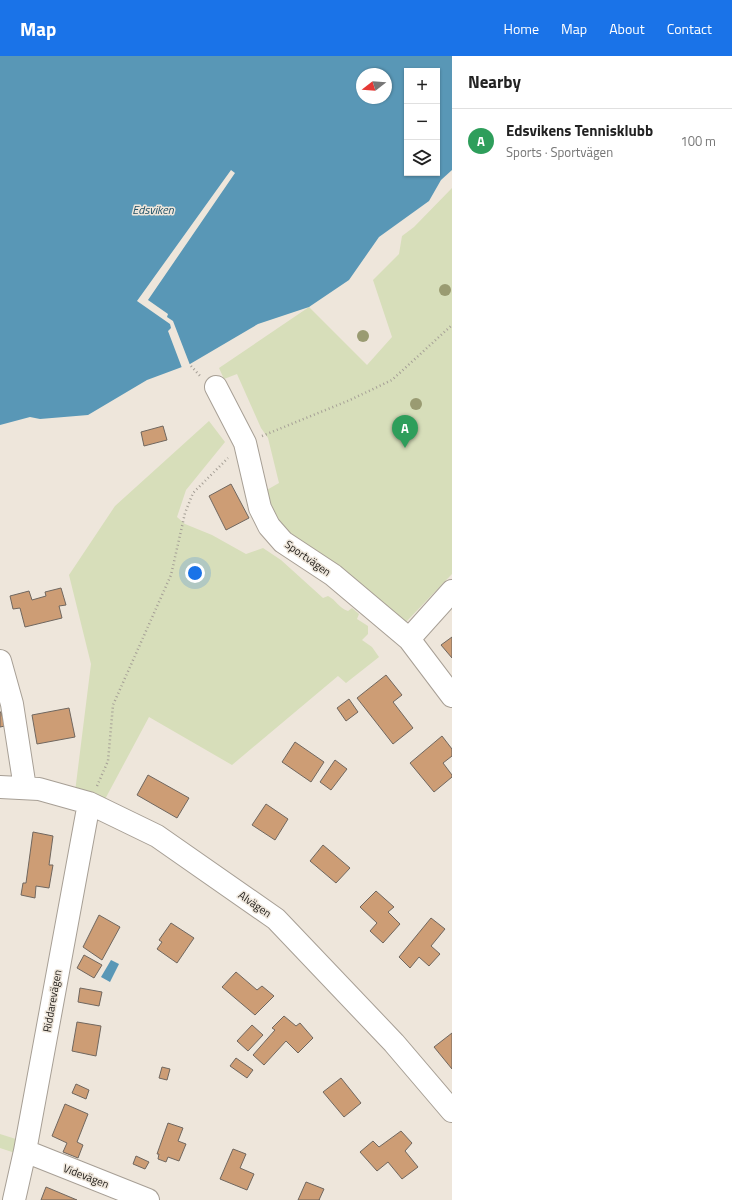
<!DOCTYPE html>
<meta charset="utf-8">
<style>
:root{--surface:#fff;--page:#f6f6f6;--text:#222;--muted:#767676;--line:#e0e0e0;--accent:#1a73e8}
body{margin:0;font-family:"Titillium Web",sans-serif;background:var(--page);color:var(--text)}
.controls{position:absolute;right:12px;top:12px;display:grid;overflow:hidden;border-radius:0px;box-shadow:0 1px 3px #0004}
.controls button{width:36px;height:36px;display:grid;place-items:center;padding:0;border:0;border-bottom:1px solid var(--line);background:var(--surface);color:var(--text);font:20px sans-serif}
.compass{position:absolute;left:356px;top:12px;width:36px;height:36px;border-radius:50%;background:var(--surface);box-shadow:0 1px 3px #0004;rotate:253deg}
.you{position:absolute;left:195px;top:517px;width:14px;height:14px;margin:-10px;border:3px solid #fff;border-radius:50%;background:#1a73e8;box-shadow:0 0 0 6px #1a73e833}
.badge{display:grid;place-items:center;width:26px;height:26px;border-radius:50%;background:var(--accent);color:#fff;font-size:13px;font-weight:700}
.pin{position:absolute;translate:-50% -33px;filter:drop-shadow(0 1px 2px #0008)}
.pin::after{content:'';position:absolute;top:21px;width:14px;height:12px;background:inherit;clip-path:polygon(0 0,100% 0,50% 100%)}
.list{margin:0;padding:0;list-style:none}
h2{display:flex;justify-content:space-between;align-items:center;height:52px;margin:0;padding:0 16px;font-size:17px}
h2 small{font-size:13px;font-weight:400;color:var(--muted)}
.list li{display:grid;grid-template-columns:26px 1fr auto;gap:12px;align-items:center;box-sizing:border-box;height:64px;padding:0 16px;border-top:1px solid var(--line)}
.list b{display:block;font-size:15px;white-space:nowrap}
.list p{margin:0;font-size:13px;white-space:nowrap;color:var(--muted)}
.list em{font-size:13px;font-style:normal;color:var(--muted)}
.icon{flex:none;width:22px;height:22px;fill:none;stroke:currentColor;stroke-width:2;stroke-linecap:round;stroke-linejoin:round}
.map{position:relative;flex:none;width:452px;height:1144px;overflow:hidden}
header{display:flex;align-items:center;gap:24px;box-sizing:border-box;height:56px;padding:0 20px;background:var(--accent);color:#fff}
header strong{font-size:19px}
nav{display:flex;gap:22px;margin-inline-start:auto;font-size:14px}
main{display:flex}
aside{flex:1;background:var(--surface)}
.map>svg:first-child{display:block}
.green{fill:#d7deba}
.water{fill:#5997b6;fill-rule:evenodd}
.pier{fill:#eee6db}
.building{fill:#cd9d75;stroke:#70675f}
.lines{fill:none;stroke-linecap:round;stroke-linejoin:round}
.minor-casing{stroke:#a79f95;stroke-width:24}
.path{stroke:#a59f96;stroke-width:2.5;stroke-dasharray:1 3;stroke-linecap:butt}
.minor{stroke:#fff;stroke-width:22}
.tree{fill:#9a9b72}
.labels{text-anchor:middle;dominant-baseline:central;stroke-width:3;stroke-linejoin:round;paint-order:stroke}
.street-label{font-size:11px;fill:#1c1915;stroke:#eee6db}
.water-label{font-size:12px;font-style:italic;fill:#1c4e65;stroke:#eee6db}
</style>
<header>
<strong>Map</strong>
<nav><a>Home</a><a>Map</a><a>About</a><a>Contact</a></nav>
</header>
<main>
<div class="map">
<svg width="452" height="1144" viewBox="0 0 452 1144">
<rect width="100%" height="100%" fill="#eee6db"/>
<path class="green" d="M 452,132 L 452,518 L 405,567 L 288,484 L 265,440 L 265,435 L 279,427 L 268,382 L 261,372 L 237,318 L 224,323 L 219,312 L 309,251 L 367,309 L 392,281 L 373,224 L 399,198 L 402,180 L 414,171 Z
M 209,365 L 225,386 L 186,434 L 177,461 L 185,468 L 212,479 L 246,498 L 263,492 L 281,504 L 323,542 L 328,540 C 336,544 339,552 348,555 L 352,552 L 359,558 L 357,563 L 368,570 L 368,578 L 362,584 L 372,591 L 379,601 L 346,627 L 338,620 L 232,709 L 149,661 L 103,747 L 75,736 L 91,608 L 69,519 L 115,450 Z
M 0,1078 L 19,1084 L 15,1097 L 0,1092 Z"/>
<path class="water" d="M 0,0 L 452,0 L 452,114 L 441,124 L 429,145 L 379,181 L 349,224 L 309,251 L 258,268 L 190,308 L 147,324 L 88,359 L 40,363 L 30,361 L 0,369 ZM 407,15 L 437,15 L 437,117 L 407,117 ZM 362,18 L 386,18 L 386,42 L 362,42 Z
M 111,904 L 119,908 L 110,926 L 101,921 Z"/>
<path class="pier" d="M 231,114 L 235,117 L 148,244 L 168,258 L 167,261 L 173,265 L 190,309 L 182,312 L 168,275 L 171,272 L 170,268 L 137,245 Z"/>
<path class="building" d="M 163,370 L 167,384 L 144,390 L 141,376 Z
M 231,428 L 249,462 L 226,474 L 209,440 Z
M 61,532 L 66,549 L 59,550 L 62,562 L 25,571 L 20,552 L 13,553 L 10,540 L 29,535 L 32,544 L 46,540 L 45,536 Z
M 452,581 L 452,602 L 441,589 Z
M 386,619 L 402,639 L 393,646 L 413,672 L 393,688 L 357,642 Z
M 349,643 L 358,656 L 346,665 L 337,652 Z
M 69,652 L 75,681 L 37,688 L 32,659 Z
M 0,656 L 1,656 L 5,670 L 0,671 Z
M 442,680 L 452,693 L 452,700 L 443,707 L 452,719 L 452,721 L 434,736 L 410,707 Z
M 295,686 L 324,706 L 311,726 L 282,706 Z
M 335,704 L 347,713 L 331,734 L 320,726 Z
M 148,719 L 189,742 L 177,762 L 137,739 Z
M 266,748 L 288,763 L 275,784 L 252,769 Z
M 33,776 L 53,780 L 49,809 L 53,809 L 49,832 L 36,830 L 35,842 L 21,839 L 23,827 L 26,827 Z
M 323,789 L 350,812 L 336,827 L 310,805 Z
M 376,835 L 394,851 L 388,856 L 400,868 L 383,887 L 370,875 L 377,867 L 360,851 Z
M 99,859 L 120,871 L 102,904 L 83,891 Z
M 431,862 L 445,873 L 431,890 L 440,898 L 429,910 L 419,901 L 410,912 L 399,901 Z
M 171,867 L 194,882 L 177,907 L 157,893 L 162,886 L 159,884 Z
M 84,899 L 102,909 L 94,922 L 77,912 Z
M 236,916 L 257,934 L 262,930 L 274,940 L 255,959 L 222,931 Z
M 80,932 L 102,936 L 99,950 L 78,946 Z
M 284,960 L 296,970 L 300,967 L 313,982 L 298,997 L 286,985 L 264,1009 L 253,999 L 275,974 L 272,972 Z
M 77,966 L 101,970 L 96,1000 L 72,995 Z
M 252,969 L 263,979 L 248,995 L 237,985 Z
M 452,977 L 452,1013 L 434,991 Z
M 236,1002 L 253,1014 L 247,1022 L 230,1010 Z
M 162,1011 L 170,1013 L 167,1024 L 159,1022 Z
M 341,1022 L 361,1047 L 344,1061 L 323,1036 Z
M 76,1028 L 89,1034 L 86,1043 L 72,1037 Z
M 65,1048 L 88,1058 L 77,1086 L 83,1089 L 78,1102 L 63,1096 L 67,1087 L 52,1080 Z
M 168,1067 L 183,1072 L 178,1085 L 186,1088 L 179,1105 L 168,1101 L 166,1106 L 158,1103 L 159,1098 L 157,1098 Z
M 401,1075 L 412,1087 L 405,1095 L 418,1111 L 402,1123 L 388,1106 L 377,1115 L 360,1096 L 373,1085 L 379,1091 Z
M 233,1093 L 246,1098 L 240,1112 L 254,1118 L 247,1134 L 220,1123 Z
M 136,1100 L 149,1106 L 145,1113 L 133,1108 Z
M 306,1126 L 324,1133 L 319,1144 L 320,1144 L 298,1144 Z
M 46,1131 L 77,1144 L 41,1144 Z"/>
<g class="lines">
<g class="minor-casing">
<path id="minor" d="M 216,331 L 245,387 L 260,452 L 269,470 L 283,486 L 333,519 L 409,583 L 452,640
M 409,583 L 452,535
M 0,605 L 12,648 L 25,732
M 0,731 L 39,733 L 89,747 L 157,780 L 276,863 L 394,987 L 452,1055
M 25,1095 L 148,1144
M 14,1144 L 25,1095 L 89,747"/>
</g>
<path class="path" d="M 191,310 L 201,321
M 262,380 L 350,344 L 392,324 L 452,269
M 97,730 L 108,705 L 113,649 L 171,519 L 185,457 L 193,437 L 228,402"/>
<use href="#minor" class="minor"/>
</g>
<g class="tree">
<circle cx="445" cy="234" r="6"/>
<circle cx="363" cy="280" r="6"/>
<circle cx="416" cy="348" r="6"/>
</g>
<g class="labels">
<g class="street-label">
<text transform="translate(308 502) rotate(35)">Sportvägen</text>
<text transform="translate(255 848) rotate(35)">Alvägen</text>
<text transform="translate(52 945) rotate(-80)">Riddarevägen</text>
<text transform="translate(86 1120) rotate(21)">Videvägen</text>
</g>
<g class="water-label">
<text x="153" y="153">Edsviken</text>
</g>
</g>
</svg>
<div class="controls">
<button>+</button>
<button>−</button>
<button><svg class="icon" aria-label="layers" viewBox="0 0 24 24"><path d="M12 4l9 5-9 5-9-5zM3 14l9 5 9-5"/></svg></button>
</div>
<svg class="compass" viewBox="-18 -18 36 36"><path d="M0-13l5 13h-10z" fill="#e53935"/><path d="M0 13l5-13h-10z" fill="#767676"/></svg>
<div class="you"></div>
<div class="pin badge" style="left:405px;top:392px;background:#2e9e5b">A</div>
</div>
<aside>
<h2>Nearby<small></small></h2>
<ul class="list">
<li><span class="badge" style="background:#2e9e5b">A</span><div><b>Edsvikens Tennisklubb</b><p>Sports · Sportvägen</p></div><em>100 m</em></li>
</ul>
</aside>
</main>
